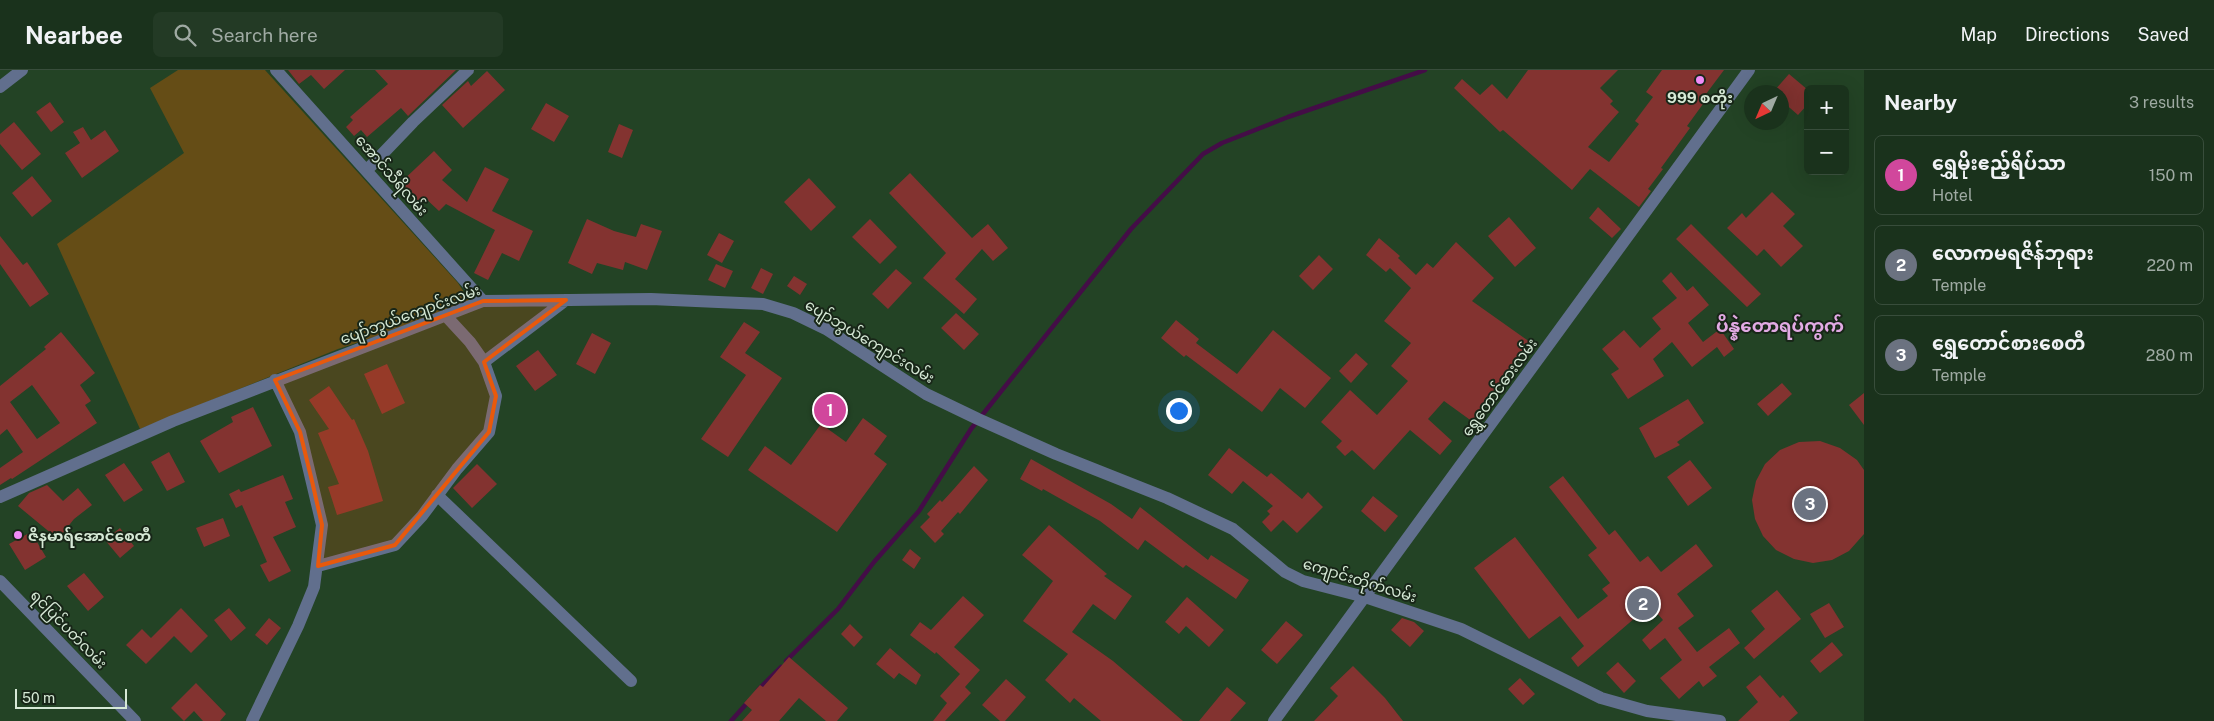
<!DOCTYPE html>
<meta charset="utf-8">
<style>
:root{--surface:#1a321c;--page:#233a25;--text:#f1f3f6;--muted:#9faaa3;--line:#384d3b;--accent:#f08bf6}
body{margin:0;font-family:"Public Sans","Noto Sans Myanmar",sans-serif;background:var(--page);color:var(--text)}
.controls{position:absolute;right:15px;top:15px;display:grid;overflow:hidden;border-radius:8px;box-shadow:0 5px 20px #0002}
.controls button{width:45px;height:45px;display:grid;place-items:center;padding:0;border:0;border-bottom:1px solid var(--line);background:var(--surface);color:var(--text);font:25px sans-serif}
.compass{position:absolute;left:1744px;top:15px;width:45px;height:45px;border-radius:50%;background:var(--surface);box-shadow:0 5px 20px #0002;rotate:224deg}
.scale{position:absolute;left:15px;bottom:12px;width:112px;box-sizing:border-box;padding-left:5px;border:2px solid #d6e9d6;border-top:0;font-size:14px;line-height:18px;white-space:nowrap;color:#d6e9d6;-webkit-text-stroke:4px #182618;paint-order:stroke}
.you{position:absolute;left:1178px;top:340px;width:18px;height:18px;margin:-12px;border:4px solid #fff;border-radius:50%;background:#1a73e8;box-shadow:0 0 0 8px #1a73e833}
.badge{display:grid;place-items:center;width:32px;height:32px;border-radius:50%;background:var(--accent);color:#fff;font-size:16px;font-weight:700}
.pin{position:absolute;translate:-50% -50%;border:2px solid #fff;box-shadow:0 1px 5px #0006}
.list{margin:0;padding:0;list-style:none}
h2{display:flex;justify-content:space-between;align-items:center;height:65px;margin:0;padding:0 20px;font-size:21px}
h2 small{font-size:16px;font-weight:400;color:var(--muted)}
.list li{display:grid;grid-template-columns:32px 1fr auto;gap:15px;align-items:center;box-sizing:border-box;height:80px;margin:0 10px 10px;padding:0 10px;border:1px solid var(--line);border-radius:8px}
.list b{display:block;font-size:19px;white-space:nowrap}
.list p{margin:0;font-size:16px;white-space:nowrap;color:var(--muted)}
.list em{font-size:16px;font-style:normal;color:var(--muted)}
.icon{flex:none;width:28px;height:28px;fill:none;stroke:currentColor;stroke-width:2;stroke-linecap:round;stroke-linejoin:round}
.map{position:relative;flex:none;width:1864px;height:651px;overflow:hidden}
header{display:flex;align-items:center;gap:30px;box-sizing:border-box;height:70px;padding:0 25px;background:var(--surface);border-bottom:1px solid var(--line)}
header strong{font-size:24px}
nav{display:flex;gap:28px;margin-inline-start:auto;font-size:18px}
.search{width:350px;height:45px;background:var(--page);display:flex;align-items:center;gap:12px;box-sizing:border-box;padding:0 18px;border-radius:8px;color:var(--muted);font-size:19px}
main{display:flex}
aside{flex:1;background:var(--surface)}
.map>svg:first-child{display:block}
.green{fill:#654d16}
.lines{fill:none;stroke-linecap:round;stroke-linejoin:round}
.stream{stroke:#440d47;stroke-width:4.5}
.building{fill:#833330;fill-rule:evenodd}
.minor{stroke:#616f8d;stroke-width:12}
.marked{fill:#e8590c;fill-opacity:0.2;stroke:#e8590c;stroke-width:4;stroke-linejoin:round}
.poi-dot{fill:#f08bf6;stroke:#182618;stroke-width:2}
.labels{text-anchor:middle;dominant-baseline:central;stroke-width:4;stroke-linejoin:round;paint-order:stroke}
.poi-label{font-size:15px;font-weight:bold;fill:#d6e9d6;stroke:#182618}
.street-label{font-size:15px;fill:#d6e9d6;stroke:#182618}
.quarter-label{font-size:18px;font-weight:bold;fill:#e2aae4;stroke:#182618}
</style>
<header>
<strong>Nearbee</strong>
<div class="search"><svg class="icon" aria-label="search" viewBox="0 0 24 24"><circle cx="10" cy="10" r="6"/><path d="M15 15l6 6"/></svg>Search here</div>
<nav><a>Map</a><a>Directions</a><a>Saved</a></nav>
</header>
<main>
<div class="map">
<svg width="1864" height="651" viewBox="0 0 1864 651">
<rect width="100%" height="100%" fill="#234325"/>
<path class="green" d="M 178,0 L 265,0 L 458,213 L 469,230 L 466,237 L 338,279 L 140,359 L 57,174 L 184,83 L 150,18 Z"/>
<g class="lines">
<path class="stream" d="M 786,591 L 838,539 L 874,492 L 919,441 L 971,359 L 1131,159 L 1203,84 L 1222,73 L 1288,47 L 1425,0
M 758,620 L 781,597
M 731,651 L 748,632"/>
</g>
<path class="building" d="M 288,0 L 345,0 L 324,19 L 311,5 L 299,14 Z
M 375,0 L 456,0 L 408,46 L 401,38 L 367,67 L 361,60 L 354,66 L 346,57 L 353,50 L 350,47 L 388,14 Z
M 1528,0 L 1618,0 L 1600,18 L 1613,31 L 1610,34 L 1619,42 L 1588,77 L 1609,92 L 1639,54 L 1635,51 L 1653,27 L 1646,22 L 1662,0 L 1724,0 L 1700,32 L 1703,34 L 1687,56 L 1690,58 L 1661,98 L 1663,99 L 1648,119 L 1651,121 L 1639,137 L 1590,99 L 1572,120 L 1503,60 L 1500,62 L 1454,18 L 1462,9 L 1480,25 L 1492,14 L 1507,29 Z
M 487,1 L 505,20 L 463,58 L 442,35 L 468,11 L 471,16 Z
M 1789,4 L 1808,20 L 1808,34 L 1798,45 L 1782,31 L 1782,22 L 1773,22 Z
M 50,32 L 64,52 L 51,62 L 36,42 Z
M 546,33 L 569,46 L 554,72 L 531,59 Z
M 14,52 L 41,84 L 22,100 L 0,74 L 0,64 Z
M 619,54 L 633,60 L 622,88 L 608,82 Z
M 83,57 L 91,70 L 105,60 L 119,81 L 82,108 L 65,83 L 80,73 L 73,62 Z
M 434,81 L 452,100 L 442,110 L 467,132 L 485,97 L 509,109 L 492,141 L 533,161 L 519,191 L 502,183 L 488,210 L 474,203 L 495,160 L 446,134 L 439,141 L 424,127 L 417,133 L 399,114 Z
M 910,103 L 972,168 L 988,154 L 1008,178 L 993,191 L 982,179 L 955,209 L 977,229 L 964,244 L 923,208 L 946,183 L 889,123 Z
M 32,106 L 52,131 L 32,147 L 12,123 Z
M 809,108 L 836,137 L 811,161 L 784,132 Z
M 1772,122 L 1795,144 L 1783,156 L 1803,176 L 1781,197 L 1764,179 L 1757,186 L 1727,158 L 1742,143 L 1746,148 Z
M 1598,137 L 1621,159 L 1612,168 L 1589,148 Z
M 1509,147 L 1536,178 L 1515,197 L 1488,166 Z
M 587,149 L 614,161 L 636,167 L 641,154 L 662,161 L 647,200 L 625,192 L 623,200 L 597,193 L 592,204 L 568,193 Z
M 870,149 L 897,177 L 880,194 L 852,167 Z
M 1691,154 L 1761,224 L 1747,237 L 1676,169 Z
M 719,163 L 734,171 L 722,193 L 707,185 Z
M 0,166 L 23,195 L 27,192 L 49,224 L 30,237 L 0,194 Z
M 1379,168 L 1400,186 L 1398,188 L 1416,205 L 1427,193 L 1433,198 L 1456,172 L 1494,208 L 1472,231 L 1530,272 L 1473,352 L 1444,331 L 1428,349 L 1452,371 L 1440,385 L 1410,360 L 1374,400 L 1352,380 L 1345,386 L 1336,377 L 1342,371 L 1321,352 L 1350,320 L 1377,345 L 1408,311 L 1391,296 L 1411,273 L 1384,251 L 1411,218 L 1390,198 L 1386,202 L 1366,185 Z
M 1319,185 L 1333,199 L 1313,220 L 1299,206 Z
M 716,194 L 733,201 L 725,218 L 708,210 Z
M 761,198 L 773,204 L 763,224 L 751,218 Z
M 896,199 L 912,213 L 888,239 L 872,224 Z
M 1671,202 L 1687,221 L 1693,216 L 1709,235 L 1688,253 L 1703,272 L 1720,259 L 1734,279 L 1724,287 L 1717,277 L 1692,297 L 1672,272 L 1653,289 L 1664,306 L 1628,329 L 1611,304 L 1619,299 L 1602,279 L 1624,260 L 1640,278 L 1661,259 L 1652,248 L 1677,228 L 1662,211 Z
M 794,206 L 807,214 L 800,225 L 787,216 Z
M 956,243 L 979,264 L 964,280 L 941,258 Z
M 1176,250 L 1199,269 L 1196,273 L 1237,304 L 1273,260 L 1331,308 L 1305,338 L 1280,318 L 1262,342 L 1186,285 L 1184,287 L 1161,268 Z
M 744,252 L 760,262 L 745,283 L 782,308 L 728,387 L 701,369 L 746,305 L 720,287 Z
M 61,262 L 95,303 L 80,315 L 91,331 L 85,335 L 97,353 L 12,409 L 11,408 L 0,415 L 0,398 L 23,382 L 7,359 L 0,365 L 0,316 L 46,279 L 44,277 ZM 32,315 L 60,353 L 37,369 L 10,332 Z
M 592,263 L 611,273 L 595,304 L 576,294 Z
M 538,280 L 557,305 L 535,321 L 516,296 Z
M 1356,283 L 1368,294 L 1351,313 L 1339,301 Z
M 387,294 L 405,333 L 382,344 L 364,304 Z
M 1782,313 L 1792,324 L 1768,346 L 1757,334 Z
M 329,316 L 352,350 L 354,349 L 368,381 L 383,431 L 337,445 L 328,417 L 339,414 L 318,363 L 329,359 L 309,330 Z
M 1864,323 L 1864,355 L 1849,335 Z
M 1688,329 L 1704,353 L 1677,372 L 1680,375 L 1655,388 L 1639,358 Z
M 253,337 L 272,376 L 219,403 L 200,371 L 233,352 L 231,347 Z
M 863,348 L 887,366 L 874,384 L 887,394 L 837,462 L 748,400 L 765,376 L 791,395 L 821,354 L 846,372 Z
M 1820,371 L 1840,378 L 1857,390 L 1864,400 L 1864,464 L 1849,481 L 1832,490 L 1813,493 L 1794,489 L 1776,480 L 1763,466 L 1755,449 L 1752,430 L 1756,411 L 1765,394 L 1780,380 L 1799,372 Z
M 1229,378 L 1267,407 L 1271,403 L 1302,429 L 1308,422 L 1323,437 L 1297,463 L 1283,450 L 1271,462 L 1262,452 L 1270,444 L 1267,441 L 1273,436 L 1243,411 L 1232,424 L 1208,405 Z
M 169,382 L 185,412 L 167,421 L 151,392 Z
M 1031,389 L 1111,434 L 1132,449 L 1140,437 L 1208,490 L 1211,485 L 1249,510 L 1236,529 L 1186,495 L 1183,498 L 1145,470 L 1138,480 L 1100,451 L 1043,419 L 1042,421 L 1020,409 Z
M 1690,390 L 1712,418 L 1688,436 L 1667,407 Z
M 124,393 L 143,420 L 124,432 L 105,405 Z
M 477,394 L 497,414 L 472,438 L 453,418 Z
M 974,396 L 988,410 L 960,444 L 958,442 L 941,461 L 944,464 L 935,473 L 920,457 L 930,447 L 927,444 L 940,430 L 942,432 L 953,420 Z
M 283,405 L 293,429 L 285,432 L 296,457 L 273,467 L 291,501 L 269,512 L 260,495 L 267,492 L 242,435 L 236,438 L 229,424 L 239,419 L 241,422 Z
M 1563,406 L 1609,465 L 1615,460 L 1640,492 L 1648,486 L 1661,502 L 1696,474 L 1713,496 L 1677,524 L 1694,546 L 1678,558 L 1697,582 L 1729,558 L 1740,573 L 1709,597 L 1717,606 L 1703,617 L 1699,611 L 1679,629 L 1660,608 L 1682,590 L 1665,568 L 1650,580 L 1642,570 L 1663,550 L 1650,535 L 1578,597 L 1571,588 L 1584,576 L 1560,546 L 1529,569 L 1474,498 L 1515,467 L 1578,549 L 1608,526 L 1602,519 L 1610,513 L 1588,485 L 1597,478 L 1549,417 Z
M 47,415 L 63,431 L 78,418 L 92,435 L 74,449 L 58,469 L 18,436 L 29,423 Z
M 1373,426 L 1398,446 L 1385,462 L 1361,441 Z
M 223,448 L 230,466 L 204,477 L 196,458 Z
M 1049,455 L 1107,504 L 1104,506 L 1132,526 L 1115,550 L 1093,534 L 1072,562 L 1113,591 L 1183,651 L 1101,651 L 1074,628 L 1070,633 L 1045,610 L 1068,584 L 1023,551 L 1053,511 L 1022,485 Z
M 120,458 L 134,476 L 120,488 L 105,470 Z
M 31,462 L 46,487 L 25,500 L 9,474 Z
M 910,479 L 921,488 L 914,499 L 902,490 Z
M 84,503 L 104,527 L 88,541 L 67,516 Z
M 1777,520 L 1801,549 L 1754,589 L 1744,578 L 1765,559 L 1751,541 Z
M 963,526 L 984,545 L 954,577 L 980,600 L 965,617 L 971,623 L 945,651 L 933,651 L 947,633 L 940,626 L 960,604 L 936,582 L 935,584 L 910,565 L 920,552 L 931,560 Z
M 1187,527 L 1224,560 L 1209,577 L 1186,556 L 1179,564 L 1165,552 Z
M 1829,533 L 1844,557 L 1825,568 L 1810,544 Z
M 181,538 L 208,566 L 191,583 L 174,566 L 146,594 L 126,575 L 142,559 L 151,568 Z
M 229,538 L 246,558 L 231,571 L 214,550 Z
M 269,548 L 281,558 L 267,575 L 255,565 Z
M 1402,548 L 1414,552 L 1424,561 L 1410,577 L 1391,560 Z
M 1286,551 L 1303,565 L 1277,594 L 1261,580 Z
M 850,554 L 863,567 L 854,577 L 841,564 Z
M 1832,572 L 1843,585 L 1820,603 L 1810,591 Z
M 890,578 L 921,605 L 916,615 L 899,603 L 894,609 L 876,594 Z
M 789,587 L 848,638 L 837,651 L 826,651 L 799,628 L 779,651 L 742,651 L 752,640 L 744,633 L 760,615 L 763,617 Z
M 1618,592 L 1636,611 L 1624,623 L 1606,603 Z
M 1353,596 L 1385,628 L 1403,651 L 1314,651 L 1338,626 L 1330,618 Z
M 1760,605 L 1780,628 L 1783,625 L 1798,643 L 1789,651 L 1738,651 L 1758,632 L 1746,617 Z
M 1520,608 L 1535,624 L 1523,635 L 1508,619 Z
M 1006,609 L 1026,627 L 1005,651 L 1000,651 L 982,635 Z
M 196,613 L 226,644 L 220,651 L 203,651 L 194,641 L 184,651 L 171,638 Z
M 1227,617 L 1246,633 L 1230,651 L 1199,651 Z"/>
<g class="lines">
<path class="minor" d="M 276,0 L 483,231
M 0,17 L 22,0
M 367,100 L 413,52 L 468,0
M 446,246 L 470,272 L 484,292
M 437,425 L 631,611
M 0,427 L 173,351 L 483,231 L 651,229 L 763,234 L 793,243 L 826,259 L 926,324 L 978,349 L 1056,384 L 1167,428 L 1233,459 L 1285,502 L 1303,511 L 1365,527 L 1461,559 L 1601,628 L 1647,641 L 1720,651
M 318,496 L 395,475 L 422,446 L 457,399 L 489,362 L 496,326 L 484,292 L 566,230
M 0,511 L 135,651
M 252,651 L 298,556 L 314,517 L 322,455 L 300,362 L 275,310
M 1274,651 L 1749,0"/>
</g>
<path class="marked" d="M 566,230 L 484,292 L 496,326 L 489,362 L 395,475 L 318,496 L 322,455 L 312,411 L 300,362 L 275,310 L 483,231 Z"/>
<g class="poi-dot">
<circle cx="1700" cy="10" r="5"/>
<circle cx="18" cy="465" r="5"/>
</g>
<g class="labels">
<g class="poi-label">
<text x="1700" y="27">999 စတိုး</text>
<text x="28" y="465" text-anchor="start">ဇိနမာရ်အောင်စေတီ</text>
</g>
<g class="street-label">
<text transform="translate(392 105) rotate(49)">အောင်သီရိလမ်း</text>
<text transform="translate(410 244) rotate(-20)">ပျော်ဘွယ်ကျောင်းလမ်း</text>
<text transform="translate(870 271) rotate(31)">ပျော်ဘွယ်ကျောင်းလမ်း</text>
<text transform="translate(1499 317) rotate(-54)">ရွှေတောင်ဓားလမ်း</text>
<text transform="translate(1360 510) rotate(17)">ကျောင်းတိုက်လမ်း</text>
<text transform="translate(69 559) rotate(46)">ရင်ပြင်ပတ်လမ်း</text>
</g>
<g class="quarter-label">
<text x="1780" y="255">ပိန္နဲတောရပ်ကွက်</text>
</g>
</g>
</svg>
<div class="controls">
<button>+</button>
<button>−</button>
</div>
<svg class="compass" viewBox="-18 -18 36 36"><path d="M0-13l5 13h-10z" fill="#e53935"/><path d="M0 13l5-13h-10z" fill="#9faaa3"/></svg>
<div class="scale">50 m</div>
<div class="you"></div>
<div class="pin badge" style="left:830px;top:340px;background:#d1479c">1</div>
<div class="pin badge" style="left:1643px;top:534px;background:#6b7280">2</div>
<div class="pin badge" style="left:1810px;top:434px;background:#6b7280">3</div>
</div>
<aside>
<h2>Nearby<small>3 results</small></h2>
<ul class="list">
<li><span class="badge" style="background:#d1479c">1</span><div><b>ရွှေမိုးဧည့်ရိပ်သာ</b><p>Hotel</p></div><em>150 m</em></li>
<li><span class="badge" style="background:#6b7280">2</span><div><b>လောကမရဇိန်ဘုရား</b><p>Temple</p></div><em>220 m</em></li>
<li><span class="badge" style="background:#6b7280">3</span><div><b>ရွှေတောင်စားစေတီ</b><p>Temple</p></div><em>280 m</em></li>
</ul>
</aside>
</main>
